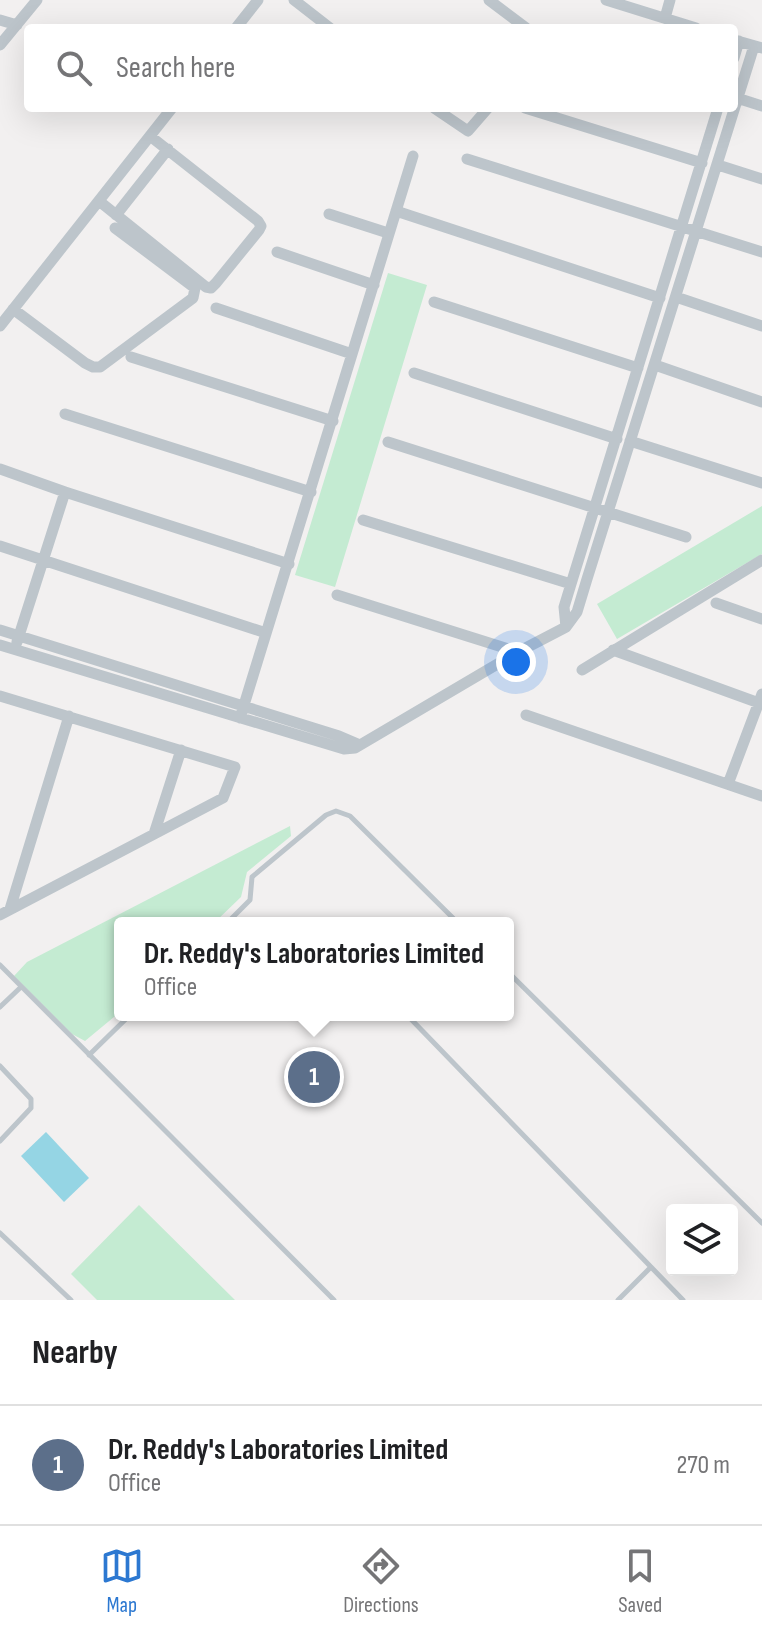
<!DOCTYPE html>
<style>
:root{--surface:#fff;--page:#f6f6f6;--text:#202124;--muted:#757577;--line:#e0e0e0;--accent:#2c78d1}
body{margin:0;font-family:"Sofia Sans Condensed",sans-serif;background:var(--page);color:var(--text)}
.controls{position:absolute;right:24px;bottom:24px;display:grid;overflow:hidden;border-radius:8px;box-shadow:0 8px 32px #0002}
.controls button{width:72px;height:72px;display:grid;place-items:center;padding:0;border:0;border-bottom:2px solid var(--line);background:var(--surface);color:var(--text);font:40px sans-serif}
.you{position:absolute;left:516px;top:662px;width:28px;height:28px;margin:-20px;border:6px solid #fff;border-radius:50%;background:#1a73e8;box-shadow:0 0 0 12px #1a73e833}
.badge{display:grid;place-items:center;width:52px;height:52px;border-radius:50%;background:var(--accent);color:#fff;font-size:26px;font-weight:700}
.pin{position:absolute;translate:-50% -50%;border:4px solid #fff;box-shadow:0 2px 8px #0006}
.popup{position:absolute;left:114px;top:917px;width:400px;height:104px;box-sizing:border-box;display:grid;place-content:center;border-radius:8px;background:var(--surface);filter:drop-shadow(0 2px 6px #0005);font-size:26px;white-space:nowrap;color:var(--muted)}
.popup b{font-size:30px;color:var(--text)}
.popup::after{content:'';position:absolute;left:50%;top:100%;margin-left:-16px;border:16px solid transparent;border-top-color:var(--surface)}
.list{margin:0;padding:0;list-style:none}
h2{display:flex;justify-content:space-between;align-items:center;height:104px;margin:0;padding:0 32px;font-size:34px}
h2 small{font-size:26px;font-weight:400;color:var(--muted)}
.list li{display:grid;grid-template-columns:52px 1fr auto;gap:24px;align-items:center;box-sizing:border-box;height:120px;padding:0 32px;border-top:2px solid var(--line)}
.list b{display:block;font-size:30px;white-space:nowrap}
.list p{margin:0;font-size:26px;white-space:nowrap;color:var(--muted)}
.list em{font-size:26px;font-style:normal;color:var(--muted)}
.icon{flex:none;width:44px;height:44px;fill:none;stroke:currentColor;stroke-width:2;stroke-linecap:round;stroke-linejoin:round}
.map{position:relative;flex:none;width:762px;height:1300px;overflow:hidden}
.search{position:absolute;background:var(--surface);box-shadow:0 8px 32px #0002;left:24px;right:24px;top:24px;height:88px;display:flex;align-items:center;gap:20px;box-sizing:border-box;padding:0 28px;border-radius:8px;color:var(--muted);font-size:30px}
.sheet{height:224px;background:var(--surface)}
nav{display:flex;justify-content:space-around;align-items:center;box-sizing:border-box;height:112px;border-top:2px solid var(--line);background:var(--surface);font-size:22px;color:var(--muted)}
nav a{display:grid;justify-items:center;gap:4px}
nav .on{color:var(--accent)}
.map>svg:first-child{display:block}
.green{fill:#c4ebd2}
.water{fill:#95d5e4}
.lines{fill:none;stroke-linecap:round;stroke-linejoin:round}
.lane{stroke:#bdc5cb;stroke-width:5}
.street{stroke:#bdc5cb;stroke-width:11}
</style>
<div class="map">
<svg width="762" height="1300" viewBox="0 0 762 1300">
<rect width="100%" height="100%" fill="#f2f0f0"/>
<path class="green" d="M 388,273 L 427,285 L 335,587 L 295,575 Z
M 762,506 L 762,554 L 617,639 L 597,604 Z
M 290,826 L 291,836 L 247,872 L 241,897 L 214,923 L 120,923 L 120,1012 L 85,1041 L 72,1034 L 14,976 L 27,962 Z
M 139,1205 L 235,1300 L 97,1300 L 71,1274 Z"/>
<path class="water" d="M 46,1132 L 89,1178 L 64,1202 L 21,1156 Z"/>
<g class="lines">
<path class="lane" d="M 227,923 L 250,900 L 252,877 L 326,815 L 336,811 L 350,816 L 458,923
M 0,965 L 334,1300
M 508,972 L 762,1223
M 0,1007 L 21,987
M 407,1015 L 651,1267 L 618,1300
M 89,1055 L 130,1015
M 0,1066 L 31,1099 L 31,1108 L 0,1141
M 0,1233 L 71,1300
M 651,1267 L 683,1300"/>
<path class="street" d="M 294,0 L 330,28
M 489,0 L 526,28
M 606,0 L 696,28
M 665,18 L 670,0
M 0,20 L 17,25
M 236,28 L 258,0
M 734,40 L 762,48
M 0,45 L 37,0
M 734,58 L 739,41
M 737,98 L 762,106
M 434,108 L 468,131 L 488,108
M 525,108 L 702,163
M 467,159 L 762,252
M 718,165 L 762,179
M 99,201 L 206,287 L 211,288 L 216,283 L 259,230 L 261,226 L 258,221 L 150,136
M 396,211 L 660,298
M 329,214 L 388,233
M 116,215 L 168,149
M 277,252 L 374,285
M 676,297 L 762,326
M 434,302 L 638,368
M 216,308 L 352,354
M 13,309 L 85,363 L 93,367 L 100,367 L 193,298 L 195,288 L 115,228
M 0,326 L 172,108
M 131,357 L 333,421
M 655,365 L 762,402
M 414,373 L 617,439
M 65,414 L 311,492
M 630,441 L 762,483
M 388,442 L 686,537
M 0,469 L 65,492 L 17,642
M 65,492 L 289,564
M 363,520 L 571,584
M 0,546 L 266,633
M 337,595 L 518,652
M 716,603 L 762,619
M 566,627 L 564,607 L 571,584 L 718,108
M 0,630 L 339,736 L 360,745
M 0,645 L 344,749 L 355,748 L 518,652 L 566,627 L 577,612 L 587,579 L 754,46
M 613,650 L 762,704
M 582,670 L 762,560
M 0,696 L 235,767 L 223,798 L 0,915
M 526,715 L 762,796
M 240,718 L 413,156
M 728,784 L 762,694
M 154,834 L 181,750
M 10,909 L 69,716"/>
</g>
</svg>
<div class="controls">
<button><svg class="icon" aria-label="layers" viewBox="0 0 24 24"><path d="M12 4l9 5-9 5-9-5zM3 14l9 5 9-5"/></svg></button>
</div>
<div class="you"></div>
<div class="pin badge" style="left:314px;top:1077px;background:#5c6f8a">1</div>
<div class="popup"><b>Dr. Reddy's Laboratories Limited</b>Office</div>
<div class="search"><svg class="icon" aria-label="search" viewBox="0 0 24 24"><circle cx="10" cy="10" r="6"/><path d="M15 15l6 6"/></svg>Search here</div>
</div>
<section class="sheet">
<h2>Nearby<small></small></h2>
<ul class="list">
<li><span class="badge" style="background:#5c6f8a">1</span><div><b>Dr. Reddy's Laboratories Limited</b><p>Office</p></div><em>270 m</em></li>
</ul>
</section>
<nav>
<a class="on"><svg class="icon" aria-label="map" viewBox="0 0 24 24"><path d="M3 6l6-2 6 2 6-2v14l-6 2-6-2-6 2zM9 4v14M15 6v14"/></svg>Map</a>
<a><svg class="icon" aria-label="directions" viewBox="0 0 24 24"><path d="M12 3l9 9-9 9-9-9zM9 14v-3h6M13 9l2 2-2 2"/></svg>Directions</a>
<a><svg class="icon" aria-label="saved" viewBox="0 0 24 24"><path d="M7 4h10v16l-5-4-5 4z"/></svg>Saved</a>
</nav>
